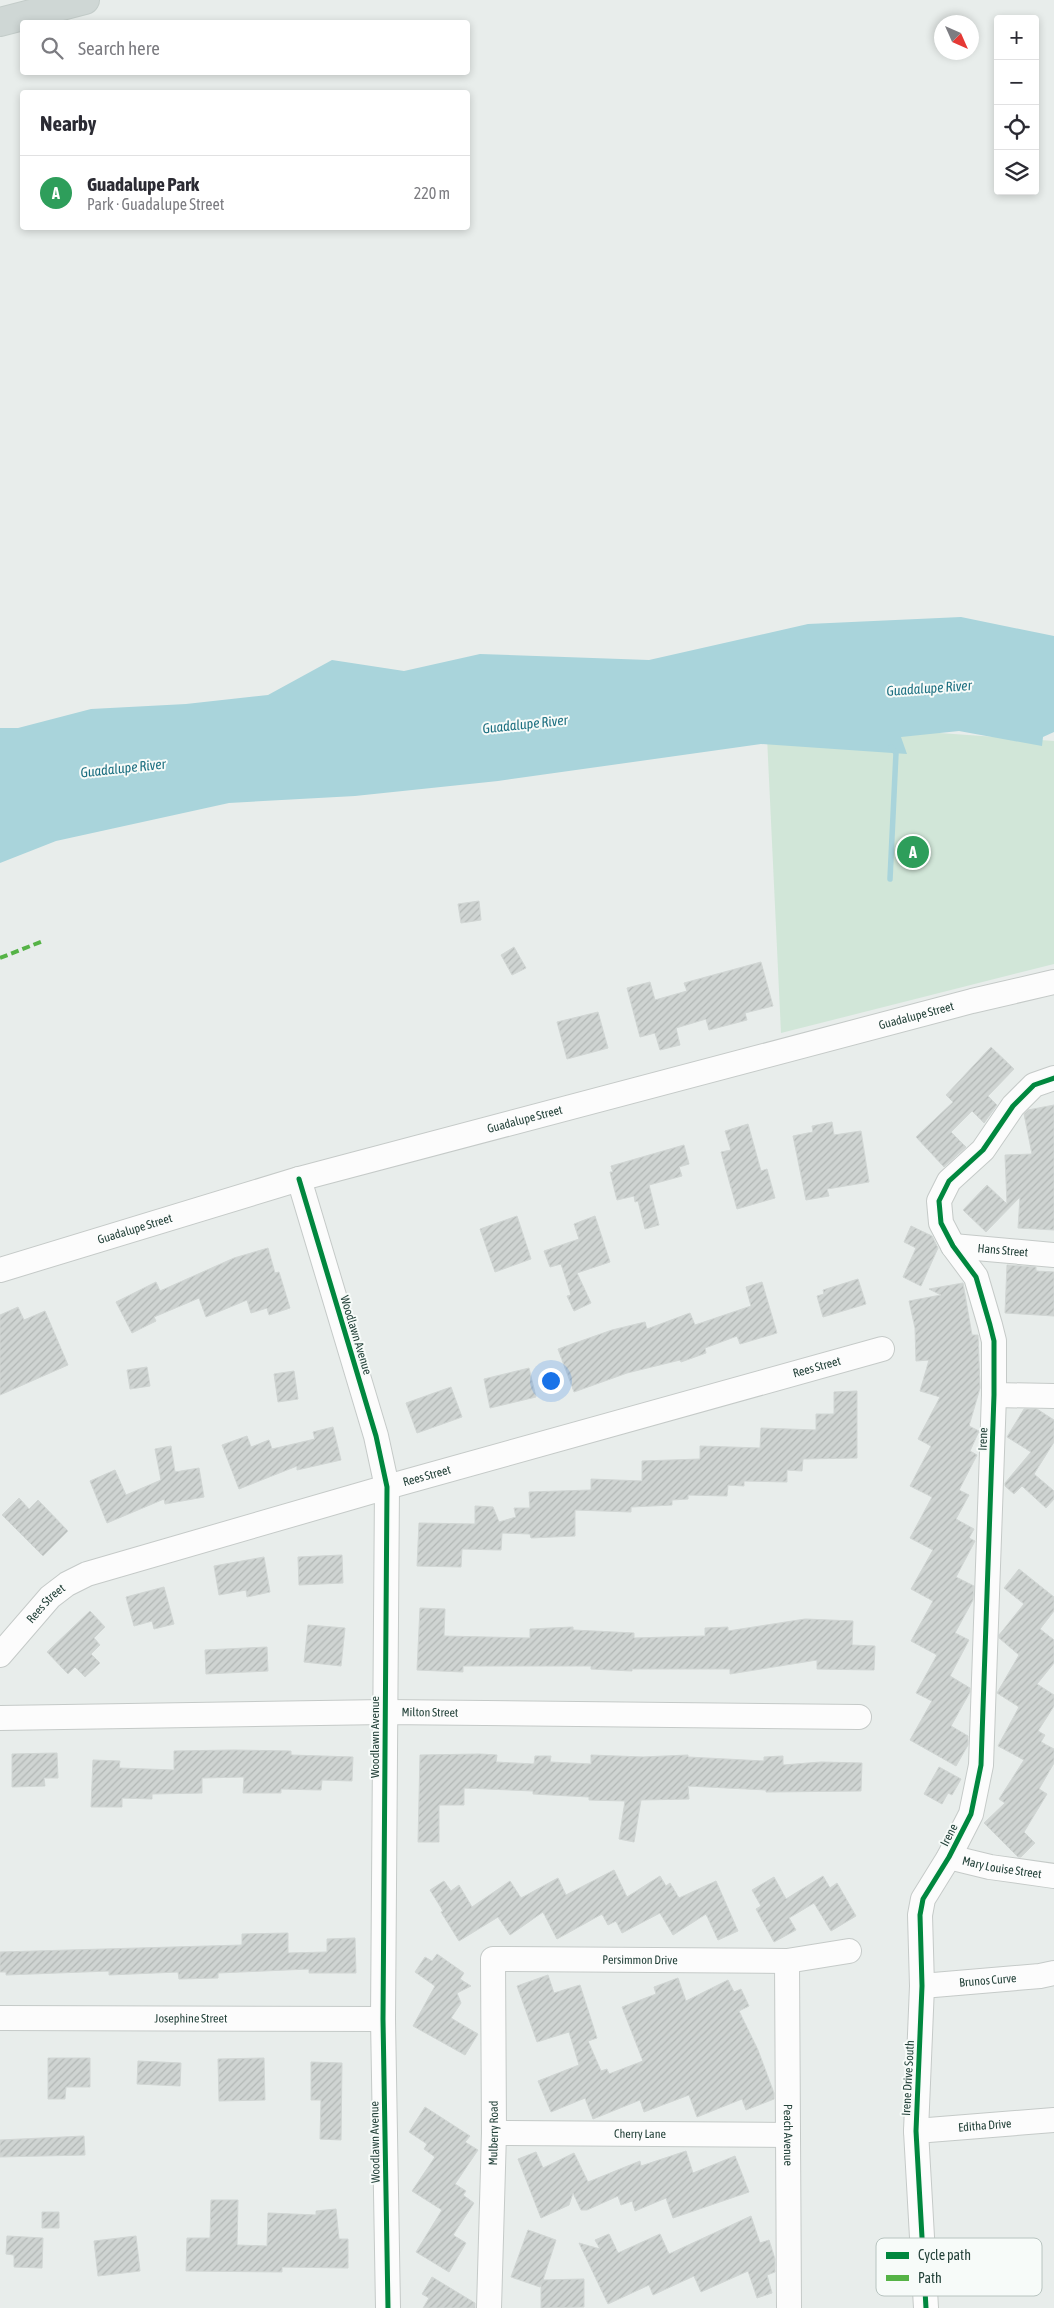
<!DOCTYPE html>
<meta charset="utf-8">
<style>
:root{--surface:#fff;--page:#f7f7f7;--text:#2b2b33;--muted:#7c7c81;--line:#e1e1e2;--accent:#1a73e8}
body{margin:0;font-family:"Asap Condensed",sans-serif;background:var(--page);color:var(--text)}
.controls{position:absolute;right:15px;top:15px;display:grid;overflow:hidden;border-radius:5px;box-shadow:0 2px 8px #0003}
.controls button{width:45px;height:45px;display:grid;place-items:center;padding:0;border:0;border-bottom:1px solid var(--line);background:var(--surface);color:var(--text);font:25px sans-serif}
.compass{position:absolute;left:934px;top:15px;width:45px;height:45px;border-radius:50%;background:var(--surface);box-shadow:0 2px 8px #0003;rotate:135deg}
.you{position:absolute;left:550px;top:1380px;width:18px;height:18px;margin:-12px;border:4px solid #fff;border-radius:50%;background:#1a73e8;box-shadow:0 0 0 8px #1a73e833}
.badge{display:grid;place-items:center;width:32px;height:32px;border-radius:50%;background:var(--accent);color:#fff;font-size:16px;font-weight:700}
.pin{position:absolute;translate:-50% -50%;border:2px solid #fff;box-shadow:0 1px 5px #0006}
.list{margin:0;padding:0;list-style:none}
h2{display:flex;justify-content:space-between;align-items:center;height:65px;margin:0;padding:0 20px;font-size:21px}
h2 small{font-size:16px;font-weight:400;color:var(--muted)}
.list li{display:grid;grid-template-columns:32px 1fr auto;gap:15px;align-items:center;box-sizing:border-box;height:75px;padding:0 20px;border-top:1px solid var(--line)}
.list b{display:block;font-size:19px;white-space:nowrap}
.list p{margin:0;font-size:16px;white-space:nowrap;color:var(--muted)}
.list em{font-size:16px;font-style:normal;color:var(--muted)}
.icon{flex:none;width:28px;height:28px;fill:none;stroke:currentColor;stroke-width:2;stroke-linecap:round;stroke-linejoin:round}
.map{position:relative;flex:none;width:1054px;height:2308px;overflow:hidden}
.search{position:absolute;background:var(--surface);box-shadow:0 2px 8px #0003;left:20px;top:20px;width:450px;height:55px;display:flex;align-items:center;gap:12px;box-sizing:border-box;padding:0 18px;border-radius:5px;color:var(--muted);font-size:19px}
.panel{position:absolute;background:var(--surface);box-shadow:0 2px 8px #0003;left:20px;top:90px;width:450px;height:140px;border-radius:5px}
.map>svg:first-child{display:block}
.green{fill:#d1e6d8}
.water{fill:#a9d4db}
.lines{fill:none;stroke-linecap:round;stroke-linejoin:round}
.stream{stroke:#a9d4db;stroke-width:5.5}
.building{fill:url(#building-hatch);stroke:#d1d6d4}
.minor-casing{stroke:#c5cac8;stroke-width:26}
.major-casing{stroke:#c3ccc9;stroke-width:30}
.minor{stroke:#fcfcfc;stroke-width:24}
.major{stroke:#cfd7d5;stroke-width:28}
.quiet{stroke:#55b346;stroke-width:4;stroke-dasharray:8 4;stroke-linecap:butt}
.cycleway-casing{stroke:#f7fbf9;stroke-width:8}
.cycleway{stroke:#00873e;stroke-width:5}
.labels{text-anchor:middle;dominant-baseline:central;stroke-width:4;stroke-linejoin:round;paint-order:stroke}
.street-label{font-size:12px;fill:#24423a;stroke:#f7fbf9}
.water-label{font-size:14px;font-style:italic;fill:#1c6f80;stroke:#f7fbf9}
.key{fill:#f7fbf9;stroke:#b8c4c0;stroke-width:1}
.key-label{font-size:14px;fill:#24423a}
</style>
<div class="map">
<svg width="1054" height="2308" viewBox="0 0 1054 2308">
<defs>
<pattern id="building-hatch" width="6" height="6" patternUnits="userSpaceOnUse" patternTransform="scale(1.25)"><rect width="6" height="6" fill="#cfd4d2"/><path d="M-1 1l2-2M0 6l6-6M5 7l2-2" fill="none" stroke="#b2b7b5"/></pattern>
</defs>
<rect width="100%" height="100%" fill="#e8edeb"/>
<path class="green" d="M 911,731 L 1054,741 L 1054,964 L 781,1033 L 767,737 Z"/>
<path class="water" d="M 961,617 L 1054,636 L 1054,732 L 1043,737 L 1042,746 L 959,731 L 901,737 L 907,754 L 761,744 L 498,781 L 355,796 L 229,803 L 56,841 L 0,863 L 0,728 L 18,728 L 91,709 L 186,704 L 268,695 L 332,660 L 404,671 L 480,654 L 649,660 L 808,624 Z"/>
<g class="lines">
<path class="stream" d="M 890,879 L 896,753 L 891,747"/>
</g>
<path class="building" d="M 479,901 L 481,920 L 461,923 L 458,904 Z
M 514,947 L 526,968 L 512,975 L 501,955 Z
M 761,962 L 773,1006 L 745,1013 L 747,1020 L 709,1030 L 706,1019 L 676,1028 L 680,1045 L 660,1050 L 655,1033 L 640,1037 L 627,988 L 650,982 L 655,1000 L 687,991 L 684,983 Z
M 598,1012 L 608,1048 L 567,1059 L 557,1022 Z
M 991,1047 L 1014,1069 L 988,1096 L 997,1105 L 984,1123 L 972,1111 L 951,1132 L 966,1147 L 944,1167 L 916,1137 L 953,1102 L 946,1095 Z
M 1054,1105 L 1054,1230 L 1018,1228 L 1020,1197 L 986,1232 L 963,1210 L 987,1185 L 1007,1204 L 1005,1155 L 1032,1154 L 1024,1114 L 1028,1110 Z
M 832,1122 L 834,1135 L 861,1131 L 869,1182 L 827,1189 L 829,1196 L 806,1200 L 793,1136 L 813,1132 L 812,1126 Z
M 748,1124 L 761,1171 L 767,1169 L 775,1198 L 737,1209 L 721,1152 L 731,1150 L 725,1131 Z
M 684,1145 L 689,1164 L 679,1167 L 682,1176 L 649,1185 L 659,1225 L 645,1229 L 638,1201 L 635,1202 L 634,1196 L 617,1200 L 610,1172 L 613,1172 L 611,1166 Z
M 517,1216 L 531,1259 L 495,1272 L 480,1229 Z
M 595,1216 L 610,1262 L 577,1273 L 591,1303 L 574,1311 L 567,1296 L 571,1295 L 561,1264 L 550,1267 L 544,1251 L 579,1239 L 574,1224 Z
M 911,1226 L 932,1236 L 938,1248 L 921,1286 L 903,1277 L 916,1248 L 904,1242 Z
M 268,1248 L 275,1273 L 279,1272 L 290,1308 L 269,1315 L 267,1308 L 251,1313 L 247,1300 L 206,1317 L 199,1298 L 154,1317 L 156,1321 L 132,1333 L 116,1302 L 156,1282 L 160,1291 L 234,1258 Z
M 1007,1265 L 1036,1267 L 1036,1271 L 1054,1272 L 1054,1316 L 1005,1313 Z
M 858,1279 L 866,1304 L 823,1317 L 817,1296 L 824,1294 L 823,1290 Z
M 762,1282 L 777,1333 L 740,1344 L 737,1336 L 705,1348 L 706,1353 L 681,1362 L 680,1360 L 627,1373 L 574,1392 L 558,1349 L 612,1330 L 645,1322 L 647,1329 L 690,1313 L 695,1325 L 751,1306 L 746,1287 Z
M 963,1283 L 972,1335 L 978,1335 L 980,1388 L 969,1426 L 979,1431 L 970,1451 L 977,1455 L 959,1490 L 969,1495 L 956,1519 L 974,1529 L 969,1538 L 975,1541 L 956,1577 L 974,1586 L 973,1600 L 955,1633 L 969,1640 L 950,1676 L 970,1688 L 970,1692 L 951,1726 L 968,1736 L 968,1745 L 956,1766 L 910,1740 L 932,1701 L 916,1693 L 937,1655 L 911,1641 L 933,1601 L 911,1589 L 933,1550 L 910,1538 L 932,1497 L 910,1486 L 931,1446 L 918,1439 L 940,1397 L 920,1391 L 929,1360 L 916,1361 L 915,1328 L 909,1301 L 941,1295 L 929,1289 Z
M 18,1307 L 24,1320 L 45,1311 L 68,1365 L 0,1395 L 0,1315 Z
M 147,1367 L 150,1386 L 130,1389 L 127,1370 Z
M 529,1368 L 536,1397 L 490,1408 L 484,1379 Z
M 294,1371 L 298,1399 L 278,1402 L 274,1374 Z
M 451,1387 L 462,1417 L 417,1433 L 406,1403 Z
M 857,1391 L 857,1458 L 803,1459 L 802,1471 L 787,1470 L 787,1482 L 744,1481 L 744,1486 L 728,1485 L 727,1496 L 688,1495 L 688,1499 L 672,1500 L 672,1505 L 631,1507 L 631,1512 L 575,1510 L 575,1536 L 531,1538 L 530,1534 L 502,1533 L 501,1550 L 462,1549 L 461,1567 L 417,1566 L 419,1523 L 475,1524 L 475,1506 L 493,1507 L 499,1522 L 516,1517 L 514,1508 L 530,1508 L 529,1492 L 591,1490 L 591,1479 L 642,1481 L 642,1461 L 700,1459 L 700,1446 L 760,1448 L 761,1428 L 816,1430 L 816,1414 L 834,1414 L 834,1392 Z
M 1024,1409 L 1037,1409 L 1054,1420 L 1054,1442 L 1034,1474 L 1054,1491 L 1054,1499 L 1046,1508 L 1022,1486 L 1014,1494 L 1005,1486 L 1005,1483 L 1031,1452 L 1007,1437 Z
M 333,1427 L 341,1460 L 297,1470 L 297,1466 L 239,1489 L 222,1445 L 247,1436 L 251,1447 L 269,1440 L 272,1449 L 315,1439 L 313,1432 Z
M 171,1446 L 175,1472 L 199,1468 L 204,1497 L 165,1504 L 164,1499 L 107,1523 L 90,1481 L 115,1470 L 126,1495 L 161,1480 L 155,1449 Z
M 19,1498 L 29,1509 L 38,1500 L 68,1531 L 43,1556 L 2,1515 Z
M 342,1555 L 343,1583 L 299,1585 L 298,1557 Z
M 264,1557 L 270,1592 L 247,1597 L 246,1590 L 219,1595 L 214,1566 Z
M 1019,1569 L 1054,1597 L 1054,1611 L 1040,1629 L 1054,1640 L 1054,1663 L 1037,1684 L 1054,1695 L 1054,1706 L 1038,1731 L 1045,1735 L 1041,1742 L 1054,1749 L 1054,1763 L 1039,1789 L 1047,1794 L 1024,1832 L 1035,1843 L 1021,1857 L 1018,1857 L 984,1823 L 1005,1803 L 999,1799 L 1024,1760 L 998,1746 L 1019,1707 L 997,1693 L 1019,1655 L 999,1638 L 999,1635 L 1024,1604 L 1004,1588 Z
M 164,1587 L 174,1624 L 154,1629 L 152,1621 L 134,1626 L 126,1597 Z
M 420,1608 L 445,1609 L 444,1636 L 530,1638 L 530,1629 L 573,1627 L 573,1630 L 634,1633 L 634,1638 L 705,1636 L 705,1628 L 728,1627 L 728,1631 L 805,1619 L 853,1621 L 852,1645 L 875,1646 L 874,1670 L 817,1669 L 817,1660 L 730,1674 L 730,1669 L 632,1669 L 632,1671 L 591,1669 L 591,1666 L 463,1666 L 463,1672 L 417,1670 Z
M 90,1611 L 105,1627 L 94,1638 L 100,1645 L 91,1654 L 100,1663 L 85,1677 L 75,1667 L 68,1674 L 47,1652 Z
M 308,1625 L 345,1628 L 341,1666 L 304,1662 Z
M 267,1647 L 268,1671 L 206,1674 L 205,1650 Z
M 234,1750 L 291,1751 L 291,1755 L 353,1757 L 352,1781 L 322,1780 L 321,1790 L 281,1789 L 281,1793 L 243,1793 L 244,1777 L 202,1778 L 202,1793 L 152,1794 L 152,1799 L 122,1798 L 122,1807 L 91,1807 L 93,1760 L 120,1761 L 119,1768 L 174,1770 L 174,1751 Z
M 57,1753 L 58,1778 L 44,1778 L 45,1786 L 12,1787 L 12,1754 Z
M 480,1754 L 497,1755 L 496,1762 L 534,1764 L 535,1756 L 551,1756 L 550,1762 L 591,1764 L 591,1755 L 643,1757 L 688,1755 L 688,1757 L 764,1761 L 764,1757 L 783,1756 L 783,1765 L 821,1762 L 862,1763 L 861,1791 L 766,1792 L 766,1790 L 688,1786 L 689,1799 L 641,1800 L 634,1842 L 619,1839 L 625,1801 L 589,1800 L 589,1797 L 533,1794 L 533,1791 L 464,1788 L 464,1805 L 439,1805 L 439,1842 L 418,1842 L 420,1755 Z
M 939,1767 L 961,1779 L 952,1795 L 948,1793 L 942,1804 L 924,1794 Z
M 614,1870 L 627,1897 L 660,1876 L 666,1886 L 670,1883 L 679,1898 L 716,1881 L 738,1931 L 718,1940 L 706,1914 L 673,1935 L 660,1913 L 622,1933 L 616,1921 L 608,1925 L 602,1914 L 557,1939 L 543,1912 L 510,1935 L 498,1917 L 459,1941 L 441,1912 L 443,1911 L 430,1890 L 444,1881 L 451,1891 L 459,1885 L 472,1907 L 510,1881 L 521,1898 L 558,1878 L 566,1895 Z
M 823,1876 L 830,1888 L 837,1883 L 856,1916 L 831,1931 L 814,1903 L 789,1918 L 796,1930 L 774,1942 L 756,1909 L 761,1906 L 752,1890 L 774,1877 L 786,1899 Z
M 288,1933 L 288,1953 L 327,1952 L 327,1939 L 355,1938 L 356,1973 L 309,1973 L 309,1969 L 218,1973 L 218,1978 L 179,1979 L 178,1972 L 109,1975 L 109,1971 L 6,1975 L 6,1972 L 0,1972 L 0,1952 L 242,1945 L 242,1934 Z
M 437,1954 L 464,1973 L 460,1979 L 471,1986 L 457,1993 L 461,2003 L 451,2018 L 478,2034 L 465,2055 L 413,2026 L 435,1986 L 415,1972 L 425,1957 L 432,1961 Z
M 548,1975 L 554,1993 L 580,1985 L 597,2038 L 588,2041 L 601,2071 L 607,2069 L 609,2074 L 643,2061 L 622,2007 L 656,1994 L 654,1987 L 678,1978 L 686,2001 L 728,1980 L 734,1992 L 741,1989 L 749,2006 L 739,2011 L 758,2050 L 774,2093 L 774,2099 L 746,2110 L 742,2099 L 697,2117 L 689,2095 L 644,2112 L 640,2100 L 593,2119 L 585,2098 L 551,2112 L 538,2081 L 579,2065 L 569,2032 L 537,2042 L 517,1986 Z
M 48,2058 L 90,2058 L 90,2087 L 66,2087 L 65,2099 L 48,2099 Z
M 264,2058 L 265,2100 L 219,2101 L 218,2059 Z
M 138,2061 L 181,2063 L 180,2086 L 137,2084 Z
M 311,2062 L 342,2063 L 341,2140 L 320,2139 L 321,2100 L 311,2100 Z
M 425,2107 L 470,2136 L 465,2142 L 478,2150 L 455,2184 L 466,2191 L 463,2195 L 474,2203 L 453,2235 L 466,2243 L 449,2272 L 416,2252 L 442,2210 L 412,2191 L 435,2157 L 424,2149 L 427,2144 L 409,2132 Z
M 84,2136 L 85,2155 L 0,2157 L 0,2140 Z
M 686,2151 L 693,2173 L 735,2156 L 749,2192 L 673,2218 L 666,2198 L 635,2211 L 632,2201 L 621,2205 L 618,2196 L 587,2210 L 581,2210 L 573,2193 L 569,2205 L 541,2218 L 518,2159 L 536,2152 L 543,2168 L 574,2153 L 588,2182 L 640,2161 L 641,2166 Z
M 211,2200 L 238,2200 L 237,2245 L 267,2246 L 268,2213 L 316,2215 L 316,2211 L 336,2209 L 339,2239 L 348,2239 L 348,2268 L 282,2267 L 282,2272 L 186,2271 L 187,2238 L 210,2238 Z
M 42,2212 L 59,2212 L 59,2228 L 42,2228 Z
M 751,2216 L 760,2243 L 769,2240 L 775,2259 L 775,2272 L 767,2275 L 772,2293 L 757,2298 L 748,2271 L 701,2292 L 694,2276 L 653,2295 L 649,2285 L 608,2304 L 579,2243 L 600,2249 L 595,2240 L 609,2234 L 618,2253 L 660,2234 L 669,2254 Z
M 528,2230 L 556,2240 L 543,2280 L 584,2279 L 584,2307 L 541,2308 L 541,2285 L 540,2287 L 511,2277 Z
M 7,2236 L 43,2238 L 42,2268 L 14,2267 L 14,2255 L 6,2254 Z
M 136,2236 L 140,2271 L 98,2276 L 94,2241 Z
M 432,2277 L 475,2303 L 475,2308 L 423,2308 L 429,2298 L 422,2294 Z"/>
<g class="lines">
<g class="minor-casing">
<g id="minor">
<path d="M 299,1179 L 376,1436 L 387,1487 L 383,2019 L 388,2308"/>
<path id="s1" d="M 953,1246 L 1054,1255"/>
<path id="s2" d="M 0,1270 L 299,1179 L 972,1001 L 1054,982"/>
<path d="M 994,1395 L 1054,1396"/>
<path id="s3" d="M 0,1655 L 50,1597 L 67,1584 L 87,1574 L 387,1487 L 882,1349"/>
<path id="s4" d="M 0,1718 L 385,1712 L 859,1717"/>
<path id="s5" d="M 949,1857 L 990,1867 L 1054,1876"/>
<path id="s6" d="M 787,1961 L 789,2308"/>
<path id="s7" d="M 922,1986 L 1040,1976 L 1054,1973"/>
<path id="s8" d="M 0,2018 L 383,2019"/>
<path id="s9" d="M 916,2131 L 1054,2120"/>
<path id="s10" d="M 494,2133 L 787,2135"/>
<path id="s11" d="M 489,2308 L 494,2133 L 493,1959 L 787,1961 L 849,1951"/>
<path d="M 926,2308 L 916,2131 L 922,1986 L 920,1915 L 923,1899 L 949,1857 L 971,1814 L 981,1765 L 994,1395 L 994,1341 L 990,1325 L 976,1277 L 953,1246 L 941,1223 L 939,1201 L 949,1181 L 983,1150 L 1013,1106 L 1034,1085 L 1054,1078"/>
</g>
</g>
<g class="major-casing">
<path id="major" d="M 0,22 L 85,0"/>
</g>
<use href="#minor" class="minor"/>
<use href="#major" class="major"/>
<path class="quiet" d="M 0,958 L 43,941"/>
<g class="cycleway-casing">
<path id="cycleway" d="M 299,1179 L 376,1436 L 387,1487 L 383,2019 L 388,2308
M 926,2308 L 916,2131 L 922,1986 L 920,1915 L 923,1899 L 949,1857 L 971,1814 L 981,1765 L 994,1395 L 994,1341 L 990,1325 L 976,1277 L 953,1246 L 941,1223 L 939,1201 L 949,1181 L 983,1150 L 1013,1106 L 1034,1085 L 1054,1078"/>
</g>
<use href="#cycleway" class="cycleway"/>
</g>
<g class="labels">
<g class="street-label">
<text stroke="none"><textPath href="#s2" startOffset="951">Guadalupe Street</textPath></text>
<text stroke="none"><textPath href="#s2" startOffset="546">Guadalupe Street</textPath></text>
<text stroke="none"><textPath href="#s2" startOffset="141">Guadalupe Street</textPath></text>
<text stroke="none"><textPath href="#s1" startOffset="50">Hans Street</textPath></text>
<text transform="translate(356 1335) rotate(73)">Woodlawn Avenue</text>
<text stroke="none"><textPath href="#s3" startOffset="879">Rees Street</textPath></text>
<text transform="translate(983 1439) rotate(-88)">Irene</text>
<text stroke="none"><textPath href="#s3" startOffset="474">Rees Street</textPath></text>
<text stroke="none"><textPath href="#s3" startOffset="69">Rees Street</textPath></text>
<text stroke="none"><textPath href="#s4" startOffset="430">Milton Street</textPath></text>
<text transform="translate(375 1737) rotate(-90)">Woodlawn Avenue</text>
<text transform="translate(949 1835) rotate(-63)">Irene</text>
<text stroke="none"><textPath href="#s5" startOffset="54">Mary Louise Street</textPath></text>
<text stroke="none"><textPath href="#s11" startOffset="496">Persimmon Drive</textPath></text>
<text stroke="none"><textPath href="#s7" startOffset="66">Brunos Curve</textPath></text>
<text stroke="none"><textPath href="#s8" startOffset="191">Josephine Street</textPath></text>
<text transform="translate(908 2078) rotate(-87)">Irene Drive South</text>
<text stroke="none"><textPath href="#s9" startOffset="69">Editha Drive</textPath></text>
<text stroke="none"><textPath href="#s11" startOffset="175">Mulberry Road</textPath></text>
<text stroke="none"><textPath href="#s10" startOffset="146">Cherry Lane</textPath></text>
<text stroke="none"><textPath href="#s6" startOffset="174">Peach Avenue</textPath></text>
<text transform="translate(375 2142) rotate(-91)">Woodlawn Avenue</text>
</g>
<g class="water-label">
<text transform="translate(929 688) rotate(-4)">Guadalupe River</text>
<text transform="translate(525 724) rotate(-6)">Guadalupe River</text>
<text transform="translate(123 768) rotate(-6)">Guadalupe River</text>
</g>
</g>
<rect x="876" y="2238" width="166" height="58" rx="8" class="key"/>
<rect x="886" y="2252" width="23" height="7" fill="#00873e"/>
<rect x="886" y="2275" width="23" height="6" fill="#55b346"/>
<g class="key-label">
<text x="918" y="2260">Cycle path</text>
<text x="918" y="2283">Path</text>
</g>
</svg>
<div class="controls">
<button>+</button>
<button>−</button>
<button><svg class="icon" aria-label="locate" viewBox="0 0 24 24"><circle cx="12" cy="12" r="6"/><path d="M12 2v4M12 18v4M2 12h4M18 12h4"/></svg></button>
<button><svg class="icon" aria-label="layers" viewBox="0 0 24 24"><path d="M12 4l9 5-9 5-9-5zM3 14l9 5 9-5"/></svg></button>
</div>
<svg class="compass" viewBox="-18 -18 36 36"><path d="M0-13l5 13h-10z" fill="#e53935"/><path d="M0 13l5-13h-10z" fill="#7c7c81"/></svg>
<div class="you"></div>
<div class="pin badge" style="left:913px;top:852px;background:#2e9e5b">A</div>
<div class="search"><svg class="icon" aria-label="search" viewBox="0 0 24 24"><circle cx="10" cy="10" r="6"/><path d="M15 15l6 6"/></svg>Search here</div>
<section class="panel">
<h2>Nearby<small></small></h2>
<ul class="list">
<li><span class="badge" style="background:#2e9e5b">A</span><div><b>Guadalupe Park</b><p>Park · Guadalupe Street</p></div><em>220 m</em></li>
</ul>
</section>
</div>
